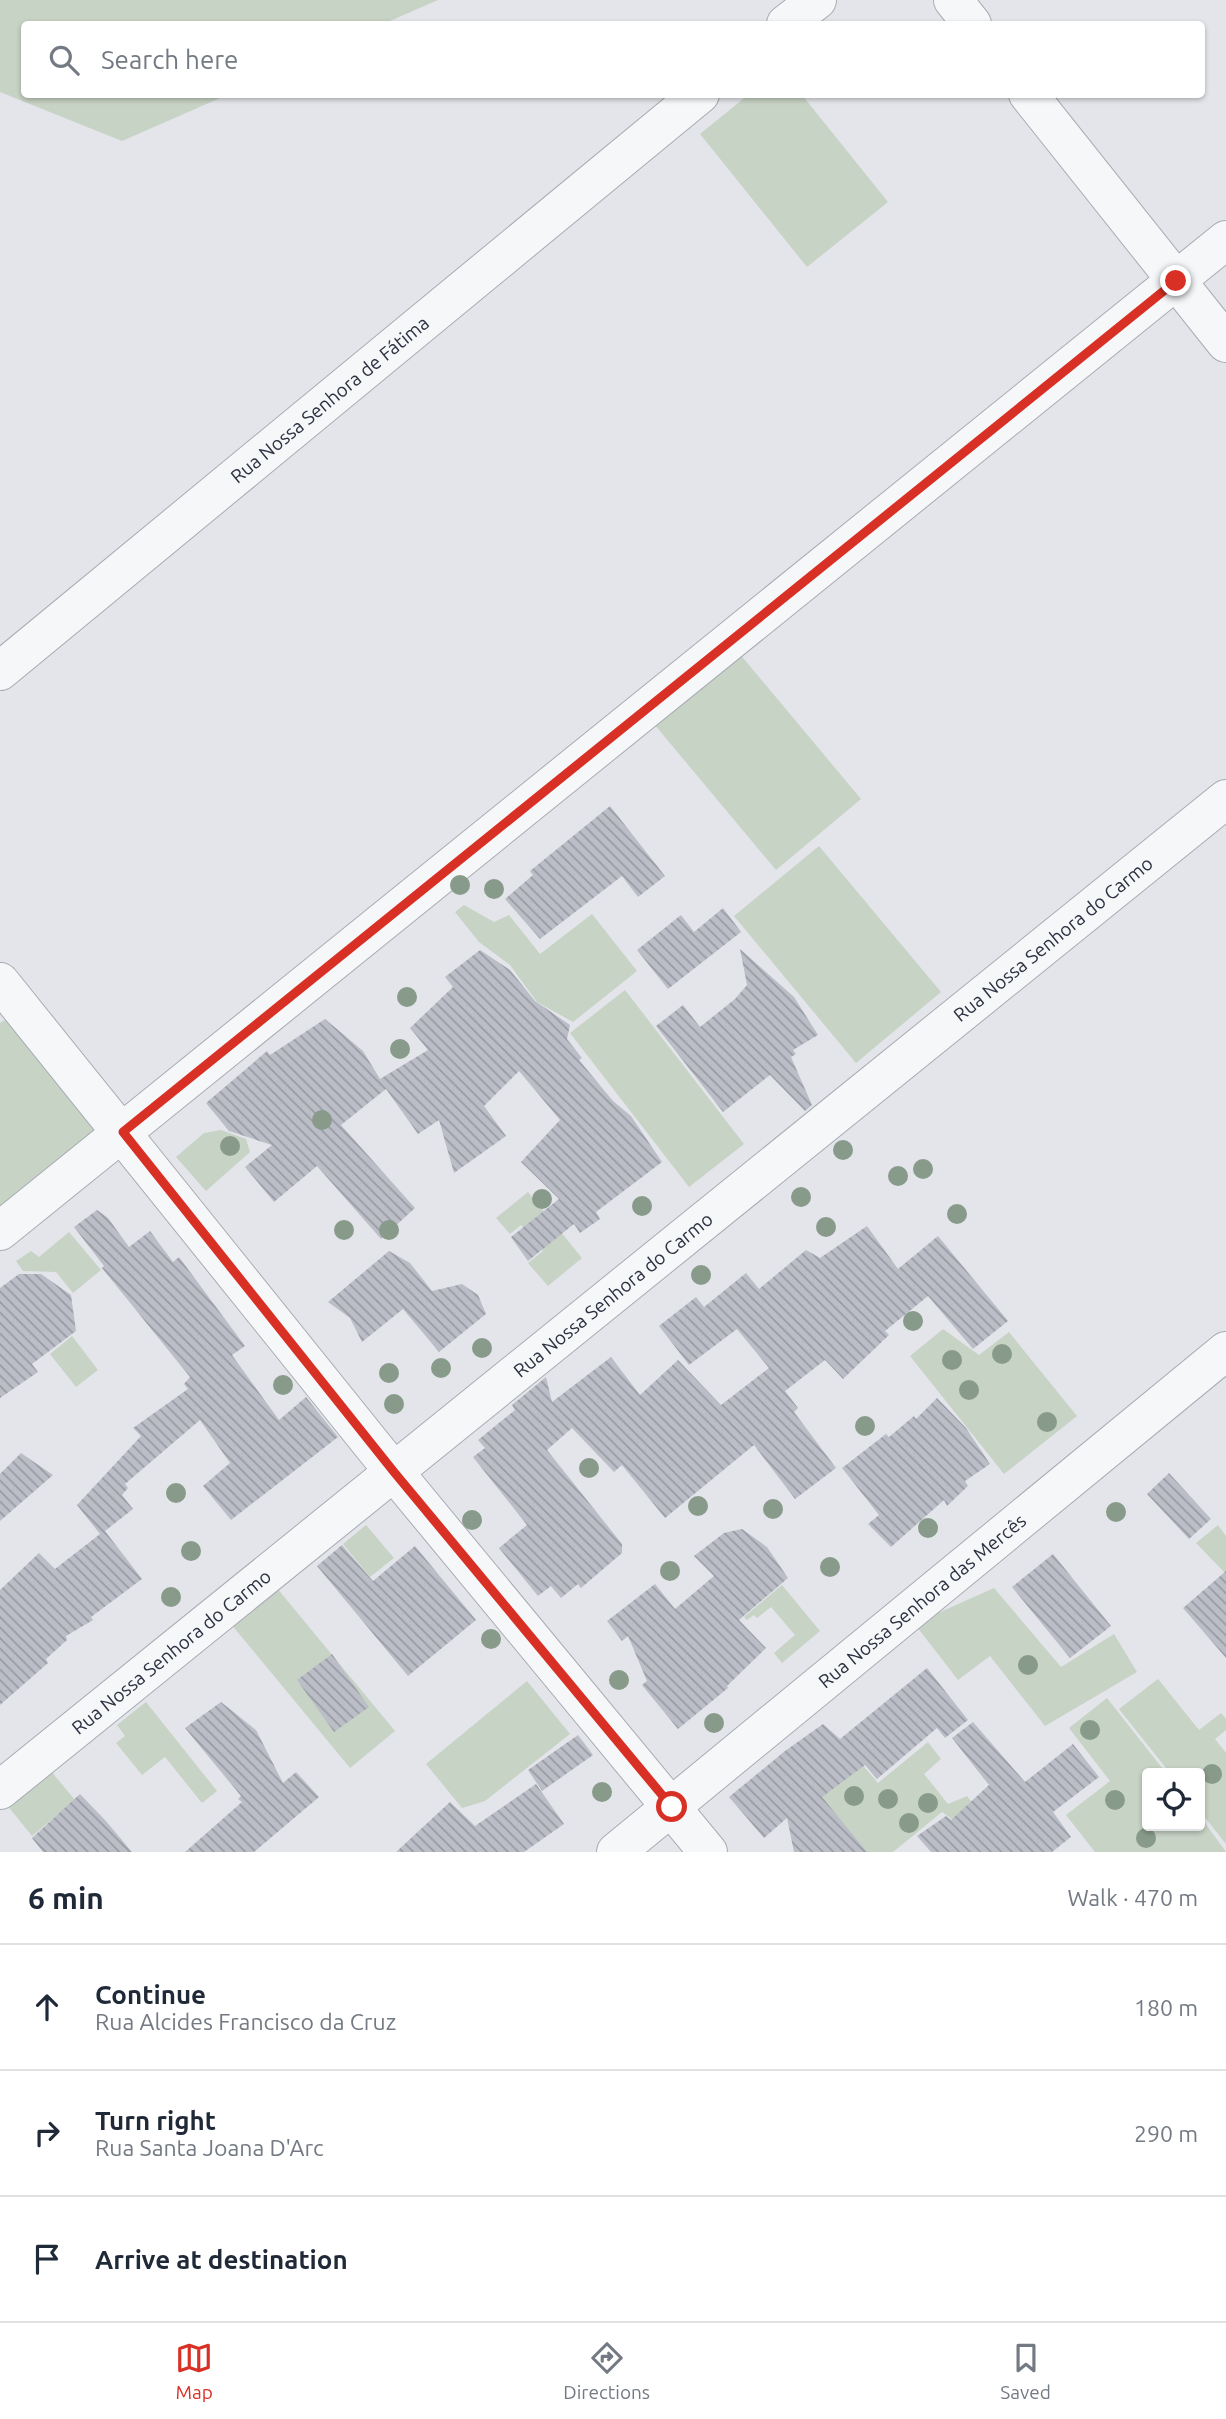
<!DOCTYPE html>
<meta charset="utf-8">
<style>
:root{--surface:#fff;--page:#f6f6f7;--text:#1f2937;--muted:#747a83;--line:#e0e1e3;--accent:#d93025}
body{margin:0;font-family:Ubuntu,sans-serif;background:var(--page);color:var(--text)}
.controls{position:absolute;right:21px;bottom:21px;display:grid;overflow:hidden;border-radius:7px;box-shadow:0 2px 5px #0004}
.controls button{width:63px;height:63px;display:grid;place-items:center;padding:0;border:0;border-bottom:2px solid var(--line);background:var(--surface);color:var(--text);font:35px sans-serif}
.stop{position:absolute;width:21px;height:21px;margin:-16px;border:5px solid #d93025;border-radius:50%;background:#fff}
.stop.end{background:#d93025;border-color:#fff;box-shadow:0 2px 7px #0008}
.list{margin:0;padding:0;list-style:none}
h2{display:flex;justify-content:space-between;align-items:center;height:91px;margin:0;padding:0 28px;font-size:30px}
h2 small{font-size:23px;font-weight:400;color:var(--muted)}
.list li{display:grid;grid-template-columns:46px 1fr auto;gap:21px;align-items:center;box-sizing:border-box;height:126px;padding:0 28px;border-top:2px solid var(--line)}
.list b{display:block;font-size:26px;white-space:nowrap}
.list p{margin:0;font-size:23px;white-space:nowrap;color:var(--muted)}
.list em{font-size:23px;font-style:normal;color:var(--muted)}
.icon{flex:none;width:38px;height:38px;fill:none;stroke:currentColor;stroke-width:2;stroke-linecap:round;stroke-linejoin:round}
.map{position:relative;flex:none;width:1226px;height:1852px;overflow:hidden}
.search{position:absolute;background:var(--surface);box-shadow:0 2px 5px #0004;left:21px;right:21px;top:21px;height:77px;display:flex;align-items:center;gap:18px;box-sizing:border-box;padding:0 24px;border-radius:7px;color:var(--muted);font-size:26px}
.sheet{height:469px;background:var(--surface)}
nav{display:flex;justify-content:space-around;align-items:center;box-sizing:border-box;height:98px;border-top:2px solid var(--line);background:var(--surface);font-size:19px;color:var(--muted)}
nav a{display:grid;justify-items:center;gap:4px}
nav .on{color:var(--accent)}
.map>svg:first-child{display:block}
.green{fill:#c7d3c5}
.building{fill:url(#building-back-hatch)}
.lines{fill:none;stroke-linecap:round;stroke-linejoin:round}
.minor-casing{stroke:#a9abb4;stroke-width:40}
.minor{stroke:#f6f7f9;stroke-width:38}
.tree{fill:#889a8a}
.route{stroke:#d93025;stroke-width:9}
.labels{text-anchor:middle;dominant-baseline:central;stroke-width:7;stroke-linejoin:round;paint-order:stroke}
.street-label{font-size:19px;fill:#2d3141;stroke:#f3f4f8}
</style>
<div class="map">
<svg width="1226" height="1852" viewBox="0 0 1226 1852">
<defs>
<pattern id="building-back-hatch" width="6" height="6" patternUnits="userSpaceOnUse" patternTransform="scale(1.75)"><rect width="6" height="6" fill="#bbbec7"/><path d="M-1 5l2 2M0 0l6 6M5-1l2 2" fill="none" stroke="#989ba3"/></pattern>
</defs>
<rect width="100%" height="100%" fill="#e3e5ea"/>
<path class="green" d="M 0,0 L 438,0 L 383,24 L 24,24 L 24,94 L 227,95 L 122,141 L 0,92 Z
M 748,95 L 802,95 L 888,202 L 807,267 L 700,134 Z
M 739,653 L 861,799 L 776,870 L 654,724 Z
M 819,846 L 941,992 L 856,1063 L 734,916 Z
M 464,905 L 494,922 L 509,915 L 540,954 L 592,914 L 637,971 L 573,1022 L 537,1002 L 510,965 L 479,942 L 455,912 Z
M 625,990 L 744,1144 L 689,1187 L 570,1033 Z
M 10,1017 L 100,1132 L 0,1215 L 0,1023 Z
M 221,1130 L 246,1139 L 250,1152 L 206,1191 L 176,1157 L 204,1133 Z
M 528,1192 L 582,1258 L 548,1286 L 528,1263 L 543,1251 L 521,1225 L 510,1234 L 496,1218 Z
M 69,1232 L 101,1270 L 73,1293 L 56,1272 L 23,1271 L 16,1261 L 31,1251 L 39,1257 Z
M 943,1329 L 979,1355 L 1009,1332 L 1077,1416 L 1004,1474 L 910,1356 Z
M 72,1336 L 98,1370 L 76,1387 L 50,1354 Z
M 366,1525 L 394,1558 L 370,1577 L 343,1544 Z
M 1218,1525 L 1226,1536 L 1226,1574 L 1196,1543 Z
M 782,1585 L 820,1631 L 782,1663 L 774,1653 L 795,1635 L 771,1607 L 757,1618 L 754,1615 L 747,1620 L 744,1617 Z
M 276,1587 L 395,1731 L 350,1768 L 231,1624 Z
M 994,1588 L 1061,1667 L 1114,1634 L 1137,1672 L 1045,1726 L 990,1656 L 958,1680 L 917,1627 L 927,1618 Z
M 1158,1679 L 1199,1730 L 1221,1713 L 1226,1719 L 1226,1730 L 1215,1739 L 1226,1753 L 1226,1844 L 1200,1811 L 1200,1773 L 1170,1773 L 1119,1709 Z
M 527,1681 L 570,1734 L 485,1801 L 462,1808 L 426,1764 Z
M 1107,1698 L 1166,1773 L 1147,1773 L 1147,1826 L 1200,1826 L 1200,1816 L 1226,1852 L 1095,1852 L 1066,1815 L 1110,1781 L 1069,1728 Z
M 146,1702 L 217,1791 L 202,1803 L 165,1757 L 142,1775 L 116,1743 L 125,1736 L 117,1725 Z
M 928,1742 L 941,1759 L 924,1774 L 948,1804 L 967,1796 L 980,1813 L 963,1827 L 942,1812 L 893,1852 L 863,1852 L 818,1796 L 860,1762 L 878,1783 Z
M 50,1770 L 75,1800 L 32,1836 L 7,1805 Z"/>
<path class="building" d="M 610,806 L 665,876 L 638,897 L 622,876 L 540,939 L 505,899 L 533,875 L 530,871 Z
M 723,908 L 741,932 L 668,989 L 637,950 L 681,915 L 694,932 Z
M 740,949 L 794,997 L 818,1035 L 793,1050 L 796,1054 L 791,1057 L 812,1105 L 805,1111 L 770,1075 L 723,1112 L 656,1026 L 683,1005 L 700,1027 L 735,999 L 747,985 Z
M 480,950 L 510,970 L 535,1001 L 570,1025 L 567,1039 L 582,1058 L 579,1060 L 613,1101 L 631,1116 L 662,1162 L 596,1212 L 600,1219 L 580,1233 L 574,1224 L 528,1261 L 511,1237 L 559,1199 L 521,1162 L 560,1120 L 519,1071 L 484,1106 L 506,1136 L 454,1173 L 439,1120 L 418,1134 L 386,1089 L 341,1125 L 415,1208 L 381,1239 L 317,1166 L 274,1202 L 245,1167 L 272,1145 L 229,1131 L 206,1103 L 267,1051 L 270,1055 L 325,1019 L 363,1051 L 380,1079 L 428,1050 L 410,1028 L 453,987 L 445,977 Z
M 97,1210 L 108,1218 L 129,1247 L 150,1231 L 173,1262 L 179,1257 L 245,1346 L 232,1355 L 279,1420 L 306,1397 L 338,1437 L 231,1520 L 203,1486 L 230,1463 L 200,1420 L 125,1484 L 128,1488 L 122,1495 L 133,1509 L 105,1531 L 142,1579 L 91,1617 L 93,1620 L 66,1636 L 67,1640 L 46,1659 L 48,1663 L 0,1705 L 0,1590 L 39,1553 L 55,1569 L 100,1534 L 77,1505 L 141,1436 L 133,1428 L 188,1389 L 184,1384 L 190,1377 L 102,1268 L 104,1266 L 74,1227 Z
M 867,1226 L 898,1269 L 938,1236 L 1008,1321 L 973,1349 L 928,1296 L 885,1331 L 889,1335 L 843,1379 L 825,1360 L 785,1391 L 798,1408 L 794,1412 L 836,1468 L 795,1499 L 754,1445 L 665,1518 L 622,1465 L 614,1472 L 572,1428 L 547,1450 L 622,1544 L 622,1553 L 581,1588 L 578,1584 L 561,1598 L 551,1586 L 538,1596 L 499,1548 L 527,1525 L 473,1457 L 485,1448 L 478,1440 L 515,1410 L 512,1405 L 546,1377 L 552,1402 L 611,1357 L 640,1395 L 678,1360 L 721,1405 L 769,1368 L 737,1329 L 689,1365 L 659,1326 L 696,1297 L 704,1307 L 746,1273 L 759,1289 L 806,1250 L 820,1258 Z
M 389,1251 L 410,1263 L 432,1291 L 462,1284 L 478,1295 L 486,1314 L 439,1352 L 403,1309 L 362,1342 L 350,1318 L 328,1302 Z
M 19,1274 L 41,1274 L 71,1295 L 76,1331 L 32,1364 L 38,1372 L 0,1398 L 0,1288 Z
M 937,1398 L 966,1428 L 990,1464 L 965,1481 L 968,1486 L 947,1506 L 944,1500 L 891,1547 L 868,1524 L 879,1515 L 842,1468 L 886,1434 L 889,1437 L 914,1416 L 916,1419 Z
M 21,1453 L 53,1475 L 0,1521 L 0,1474 Z
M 1169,1473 L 1211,1519 L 1189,1539 L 1147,1494 Z
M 742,1529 L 767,1547 L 788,1578 L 739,1620 L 766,1648 L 727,1686 L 728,1688 L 678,1729 L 642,1685 L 647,1681 L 628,1636 L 622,1641 L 607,1621 L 655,1584 L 675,1609 L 714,1576 L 694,1556 L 724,1533 Z
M 342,1545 L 373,1581 L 415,1546 L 476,1620 L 408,1676 L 317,1566 Z
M 1053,1554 L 1111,1626 L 1070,1658 L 1012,1587 Z
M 1226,1571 L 1226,1658 L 1183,1608 Z
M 332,1654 L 369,1707 L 334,1732 L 297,1680 Z
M 927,1668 L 968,1720 L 945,1738 L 937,1728 L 877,1779 L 865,1765 L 822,1797 L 867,1852 L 794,1852 L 787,1818 L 764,1838 L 729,1797 L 785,1751 L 823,1724 L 840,1739 Z
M 221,1702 L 256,1730 L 283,1783 L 296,1772 L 319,1797 L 254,1852 L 185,1852 L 242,1802 L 238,1799 L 241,1796 L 185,1728 Z
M 973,1722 L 1025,1782 L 1073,1744 L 1099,1777 L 1053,1812 L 1071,1837 L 1052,1852 L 931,1852 L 917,1836 L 946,1816 L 951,1820 L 989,1785 L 952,1738 Z
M 578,1735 L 593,1755 L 542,1791 L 528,1770 Z
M 536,1784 L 564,1824 L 524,1852 L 396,1852 L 450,1802 L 475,1826 Z
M 80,1794 L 105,1820 L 132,1852 L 43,1852 L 32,1838 Z"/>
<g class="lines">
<g class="minor-casing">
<g id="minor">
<path d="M 953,0 L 972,24"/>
<path d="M 786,24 L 817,0"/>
<path d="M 1028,94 L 1226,343"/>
<path id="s1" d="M 0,671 L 700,94"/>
<path d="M 0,982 L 394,1472 L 708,1852"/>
<path d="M 0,1231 L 1226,240"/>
<path id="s2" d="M 0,1790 L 1226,799"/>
<path id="s3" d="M 616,1852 L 1226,1351"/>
</g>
</g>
<use href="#minor" class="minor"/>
</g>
<g class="tree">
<circle cx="460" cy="885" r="10"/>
<circle cx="494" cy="889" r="10"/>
<circle cx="407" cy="997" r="10"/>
<circle cx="400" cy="1049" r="10"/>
<circle cx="322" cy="1120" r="10"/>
<circle cx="230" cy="1146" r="10"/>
<circle cx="843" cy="1150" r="10"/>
<circle cx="923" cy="1169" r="10"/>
<circle cx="898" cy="1176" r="10"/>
<circle cx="801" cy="1197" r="10"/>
<circle cx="542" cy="1199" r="10"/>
<circle cx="642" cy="1206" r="10"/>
<circle cx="957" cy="1214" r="10"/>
<circle cx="826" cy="1227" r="10"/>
<circle cx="344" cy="1230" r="10"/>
<circle cx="389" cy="1230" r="10"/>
<circle cx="701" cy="1275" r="10"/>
<circle cx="913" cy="1321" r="10"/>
<circle cx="482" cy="1348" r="10"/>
<circle cx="1002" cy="1354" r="10"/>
<circle cx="952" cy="1360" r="10"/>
<circle cx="441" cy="1368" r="10"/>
<circle cx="389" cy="1373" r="10"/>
<circle cx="283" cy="1385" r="10"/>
<circle cx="969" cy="1390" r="10"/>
<circle cx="394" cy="1404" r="10"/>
<circle cx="1047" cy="1422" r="10"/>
<circle cx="865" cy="1426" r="10"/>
<circle cx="589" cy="1468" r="10"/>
<circle cx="176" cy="1493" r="10"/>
<circle cx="698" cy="1506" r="10"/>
<circle cx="773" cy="1509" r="10"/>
<circle cx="1116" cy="1512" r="10"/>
<circle cx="472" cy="1520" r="10"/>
<circle cx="928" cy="1528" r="10"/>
<circle cx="191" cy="1551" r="10"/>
<circle cx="830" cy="1567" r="10"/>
<circle cx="670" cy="1571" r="10"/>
<circle cx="171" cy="1597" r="10"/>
<circle cx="491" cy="1639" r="10"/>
<circle cx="1028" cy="1665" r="10"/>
<circle cx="619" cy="1680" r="10"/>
<circle cx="714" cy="1723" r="10"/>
<circle cx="1090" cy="1730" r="10"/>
<circle cx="1212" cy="1774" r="10"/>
<circle cx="602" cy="1792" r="10"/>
<circle cx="854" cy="1796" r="10"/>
<circle cx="888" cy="1799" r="10"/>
<circle cx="1115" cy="1800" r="10"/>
<circle cx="928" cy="1803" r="10"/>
<circle cx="909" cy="1823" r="10"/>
<circle cx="1146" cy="1838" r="10"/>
</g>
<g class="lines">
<path class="route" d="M 672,1807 L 394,1472 L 123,1132 L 1176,281"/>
</g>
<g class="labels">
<g class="street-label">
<text stroke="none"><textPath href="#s1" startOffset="427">Rua Nossa Senhora de Fátima</textPath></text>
<text stroke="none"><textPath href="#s2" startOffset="1354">Rua Nossa Senhora do Carmo</textPath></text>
<text stroke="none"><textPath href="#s2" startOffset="788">Rua Nossa Senhora do Carmo</textPath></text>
<text stroke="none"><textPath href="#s3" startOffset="396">Rua Nossa Senhora das Mercês</textPath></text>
<text stroke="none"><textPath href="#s2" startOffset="220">Rua Nossa Senhora do Carmo</textPath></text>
</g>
</g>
</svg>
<div class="controls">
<button><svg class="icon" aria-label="locate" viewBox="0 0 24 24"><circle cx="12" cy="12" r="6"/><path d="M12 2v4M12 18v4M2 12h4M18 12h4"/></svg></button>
</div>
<div class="stop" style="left:672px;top:1807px"></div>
<div class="stop end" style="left:1176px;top:281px"></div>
<div class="search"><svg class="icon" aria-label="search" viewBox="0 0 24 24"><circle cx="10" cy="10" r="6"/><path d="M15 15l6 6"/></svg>Search here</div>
</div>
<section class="sheet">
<h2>6 min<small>Walk · 470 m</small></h2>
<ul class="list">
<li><svg class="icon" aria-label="ahead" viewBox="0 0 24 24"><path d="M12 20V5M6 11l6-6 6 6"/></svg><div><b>Continue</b><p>Rua Alcides Francisco da Cruz</p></div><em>180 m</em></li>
<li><svg class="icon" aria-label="right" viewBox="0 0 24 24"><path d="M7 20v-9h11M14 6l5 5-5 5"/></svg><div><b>Turn right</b><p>Rua Santa Joana D'Arc</p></div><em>290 m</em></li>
<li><svg class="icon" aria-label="arrive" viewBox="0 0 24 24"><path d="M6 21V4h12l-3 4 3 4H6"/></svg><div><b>Arrive at destination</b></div></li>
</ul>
</section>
<nav>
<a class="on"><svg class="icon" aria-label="map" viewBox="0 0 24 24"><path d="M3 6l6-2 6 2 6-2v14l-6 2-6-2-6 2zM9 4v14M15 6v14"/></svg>Map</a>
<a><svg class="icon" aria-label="directions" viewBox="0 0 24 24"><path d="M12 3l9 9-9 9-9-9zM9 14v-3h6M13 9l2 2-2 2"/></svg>Directions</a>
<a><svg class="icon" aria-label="saved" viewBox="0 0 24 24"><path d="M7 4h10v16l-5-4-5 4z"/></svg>Saved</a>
</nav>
